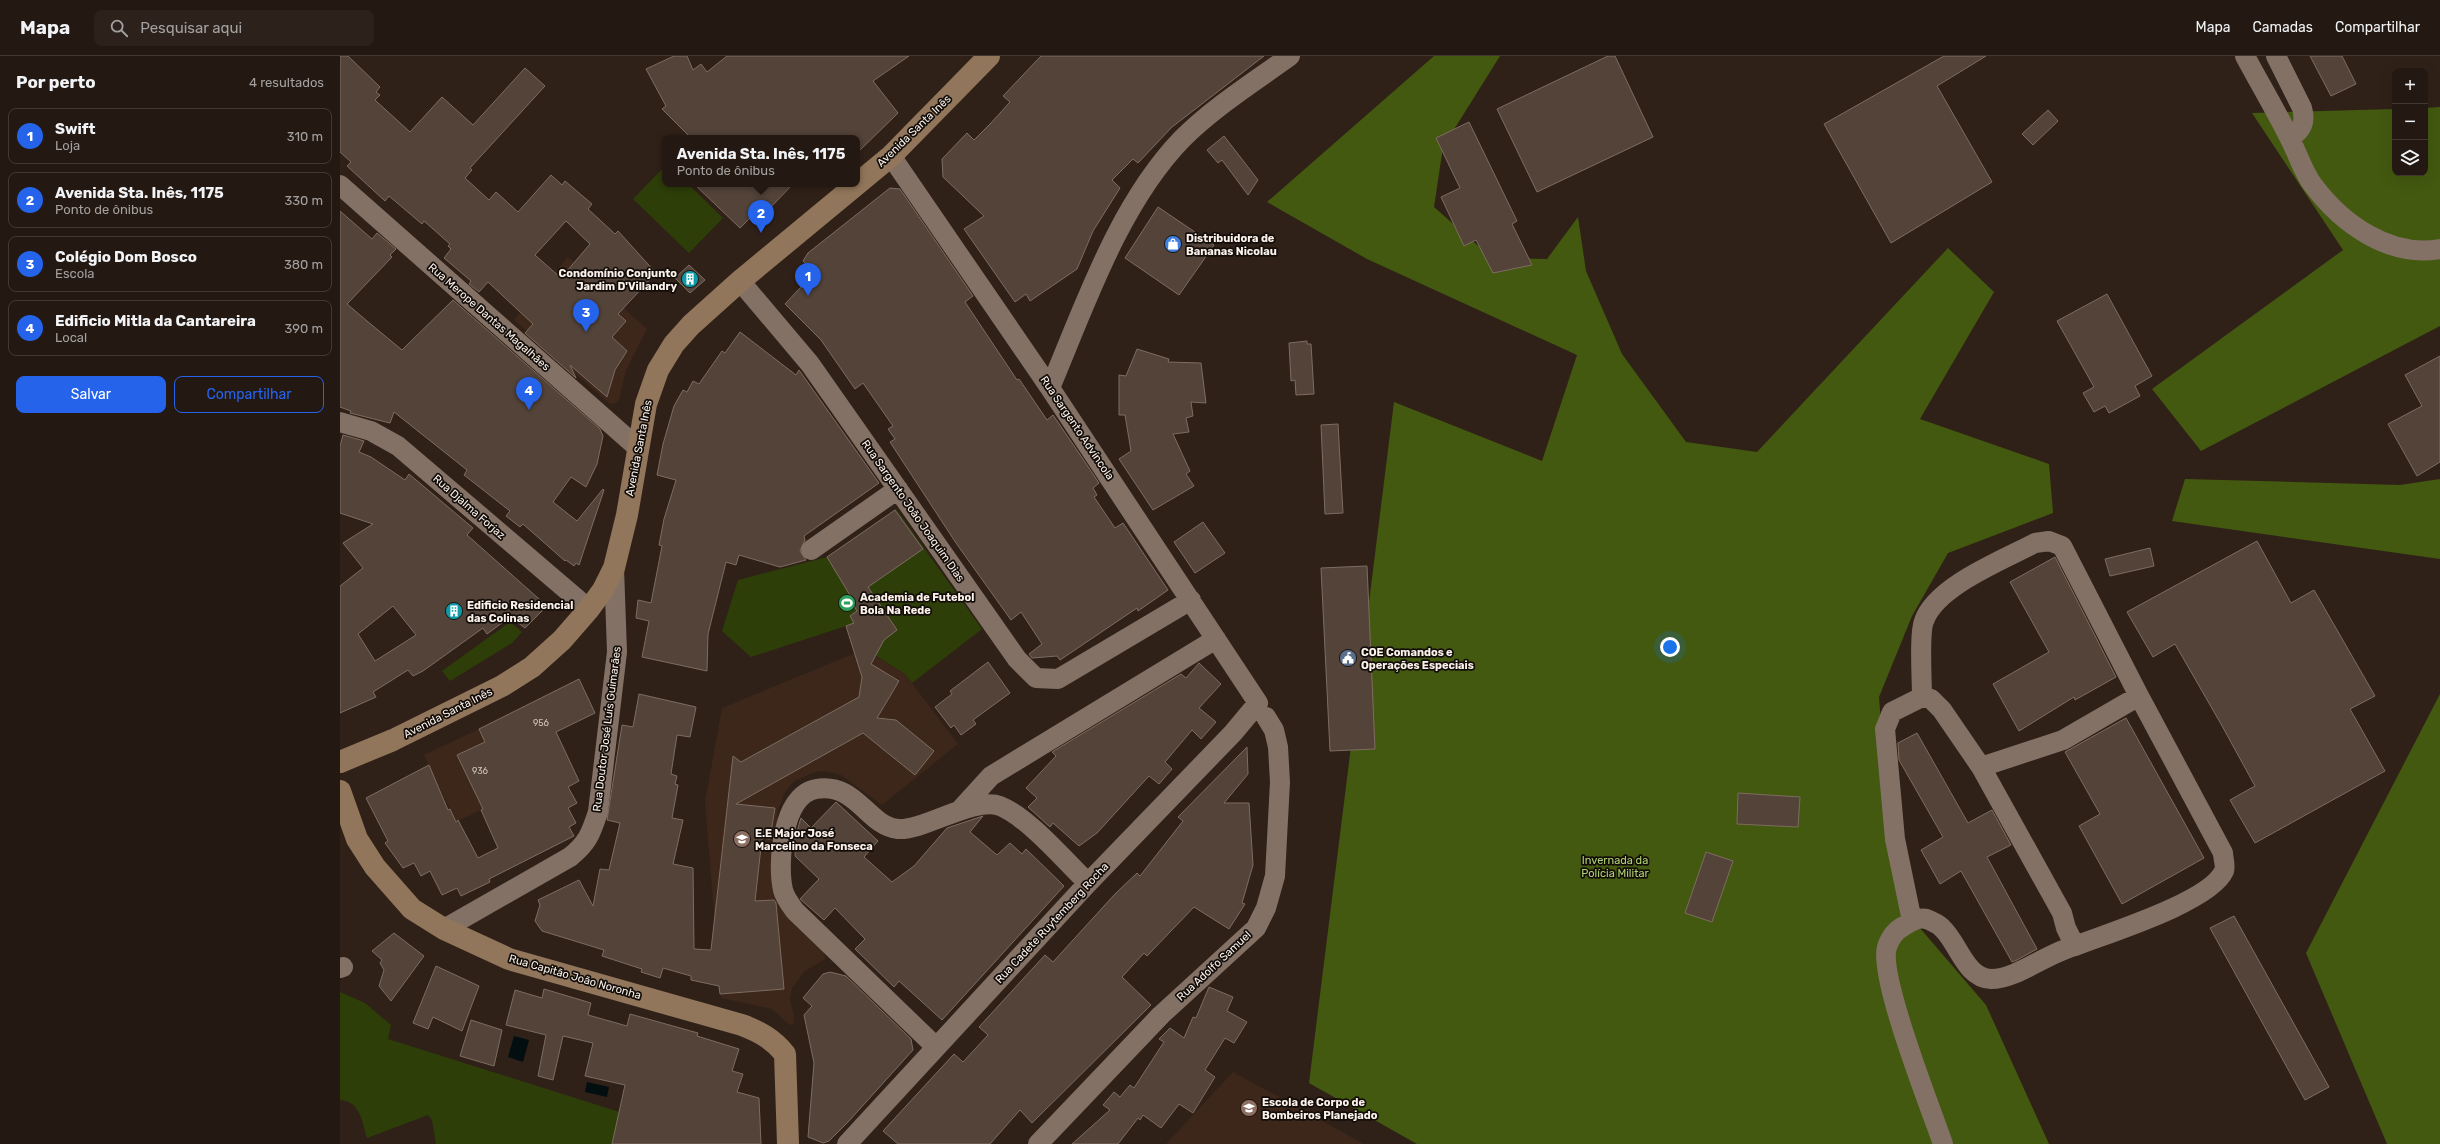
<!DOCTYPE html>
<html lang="pt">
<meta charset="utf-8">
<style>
:root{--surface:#241912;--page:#2c221b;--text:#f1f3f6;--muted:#a3a09f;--line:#413832;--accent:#2563eb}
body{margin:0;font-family:Rubik,sans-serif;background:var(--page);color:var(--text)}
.controls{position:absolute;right:12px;top:12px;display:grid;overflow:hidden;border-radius:8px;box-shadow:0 4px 16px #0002}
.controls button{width:36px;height:36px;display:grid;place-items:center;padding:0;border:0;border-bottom:1px solid var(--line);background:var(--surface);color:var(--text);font:20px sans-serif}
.you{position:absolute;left:1330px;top:591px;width:14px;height:14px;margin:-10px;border:3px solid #fff;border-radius:50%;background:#1a73e8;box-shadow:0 0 0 6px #1a73e833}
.badge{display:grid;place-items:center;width:26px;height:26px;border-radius:50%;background:var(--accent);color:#fff;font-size:13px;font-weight:700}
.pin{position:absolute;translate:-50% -33px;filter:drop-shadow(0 1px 2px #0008)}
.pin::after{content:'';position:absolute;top:21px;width:14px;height:12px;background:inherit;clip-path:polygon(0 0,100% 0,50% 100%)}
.popup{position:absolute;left:322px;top:79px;width:198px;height:52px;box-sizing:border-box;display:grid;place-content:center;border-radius:8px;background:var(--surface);filter:drop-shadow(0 1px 3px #0005);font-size:13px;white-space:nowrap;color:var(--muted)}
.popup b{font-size:15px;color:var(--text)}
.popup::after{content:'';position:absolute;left:50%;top:100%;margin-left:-8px;border:8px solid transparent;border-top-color:var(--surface)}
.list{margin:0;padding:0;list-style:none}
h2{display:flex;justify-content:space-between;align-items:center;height:52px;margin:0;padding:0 16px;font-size:17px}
h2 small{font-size:13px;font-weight:400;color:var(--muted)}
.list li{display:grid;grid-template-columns:26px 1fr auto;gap:12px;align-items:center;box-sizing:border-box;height:56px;margin:0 8px 8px;padding:0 8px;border:1px solid var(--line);border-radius:8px}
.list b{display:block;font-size:15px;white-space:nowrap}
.list p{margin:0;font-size:13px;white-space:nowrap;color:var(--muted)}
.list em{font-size:13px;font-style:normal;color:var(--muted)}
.actions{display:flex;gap:8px;padding:12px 16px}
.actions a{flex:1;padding:9px 0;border:1px solid var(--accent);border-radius:8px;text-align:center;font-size:14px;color:var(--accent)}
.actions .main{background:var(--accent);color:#fff}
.icon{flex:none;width:22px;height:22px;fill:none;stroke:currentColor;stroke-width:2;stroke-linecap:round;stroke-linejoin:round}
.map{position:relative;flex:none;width:2100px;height:1088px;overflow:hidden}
header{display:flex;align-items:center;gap:24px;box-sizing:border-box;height:56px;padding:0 20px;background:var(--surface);border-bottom:1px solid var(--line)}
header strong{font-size:19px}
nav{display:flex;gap:22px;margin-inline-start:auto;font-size:14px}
.search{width:280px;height:36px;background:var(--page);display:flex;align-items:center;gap:10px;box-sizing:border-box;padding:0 14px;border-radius:8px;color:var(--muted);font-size:15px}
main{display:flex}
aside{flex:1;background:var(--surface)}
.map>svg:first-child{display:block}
.built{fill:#3c271a}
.green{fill:#2d3e08}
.forest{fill:#43590f}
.water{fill:#030e11}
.building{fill:#534339;stroke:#7e6c61;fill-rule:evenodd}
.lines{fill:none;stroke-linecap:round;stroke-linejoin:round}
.street{stroke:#837166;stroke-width:20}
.secondary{stroke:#91765b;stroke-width:22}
.labels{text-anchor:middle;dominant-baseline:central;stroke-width:3.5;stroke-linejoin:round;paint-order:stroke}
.number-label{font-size:9px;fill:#d2c6be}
.street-label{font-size:11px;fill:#fcf2eb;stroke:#130d09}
.poi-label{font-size:11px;font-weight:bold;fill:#fcf2eb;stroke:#130d09;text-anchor:start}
.park-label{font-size:11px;fill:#b0d372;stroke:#130d09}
</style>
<header>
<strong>Mapa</strong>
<div class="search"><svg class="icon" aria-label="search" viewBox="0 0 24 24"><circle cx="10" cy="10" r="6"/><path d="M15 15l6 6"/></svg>Pesquisar aqui</div>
<nav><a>Mapa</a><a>Camadas</a><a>Compartilhar</a></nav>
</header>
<main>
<aside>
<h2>Por perto<small>4 resultados</small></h2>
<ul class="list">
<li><span class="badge">1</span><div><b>Swift</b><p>Loja</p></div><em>310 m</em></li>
<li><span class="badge">2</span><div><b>Avenida Sta. Inês, 1175</b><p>Ponto de ônibus</p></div><em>330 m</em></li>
<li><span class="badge">3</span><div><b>Colégio Dom Bosco</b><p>Escola</p></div><em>380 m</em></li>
<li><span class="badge">4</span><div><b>Edificio Mitla da Cantareira</b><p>Local</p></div><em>390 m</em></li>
</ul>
<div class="actions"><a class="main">Salvar</a><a>Compartilhar</a></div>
</aside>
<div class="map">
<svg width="2100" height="1088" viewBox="0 0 2100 1088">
<rect width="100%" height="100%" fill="#302118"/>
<path class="built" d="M 228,201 L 307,273 L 286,314 L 279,344 L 274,348 L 269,347 L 174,264 Z
M 525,593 L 565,618 L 618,688 L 542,749 L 501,719 L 489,716 L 479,715 L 468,719 L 455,725 L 446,734 L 438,754 L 433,811 L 484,893 L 485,903 L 465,915 L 452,932 L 450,944 L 454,961 L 453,968 L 450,969 L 432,953 L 381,942 L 365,746 L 382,652 Z
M 139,673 L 170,740 L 116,766 L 84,699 Z
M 893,1016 L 1024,1088 L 826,1088 Z"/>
<path class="green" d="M 325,110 L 325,128 L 348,128 L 383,162 L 349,197 L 293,143 Z
M 556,453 L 642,573 L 572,627 L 565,618 L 525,593 L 506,570 L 411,601 L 382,575 L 398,524 L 487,501 Z
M 170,566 L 182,576 L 172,587 L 110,625 L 102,615 Z
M 0,936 L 25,947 L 51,969 L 48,983 L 286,1058 L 279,1088 L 96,1088 L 92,1064 L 88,1059 L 27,1082 C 22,1065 20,1045 0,1044 Z"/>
<path class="forest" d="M 1094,0 L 1160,0 L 1103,91 L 1094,151 L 1152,202 L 1207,203 L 1238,161 L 1246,215 L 1282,298 L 1346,386 L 1417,396 L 1608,192 L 1654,236 L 1580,363 L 1709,408 L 1713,457 L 1608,497 L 1572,560 L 1539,641 L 1550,779 L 1567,857 L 1646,949 L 1709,1088 L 1077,1088 L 969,1027 L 1054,346 L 1202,405 L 1237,299 L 1027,203 L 927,146 Z
M 2100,51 L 2100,270 L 1861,395 L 1812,333 L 2003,194 L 1912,57 L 2055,53 L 2055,117 L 2085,117 L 2085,52 Z
M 1845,423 L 2060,429 L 2100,423 L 2100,503 L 1832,465 Z
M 2100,638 L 2100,1088 L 2047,1088 L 1966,897 Z"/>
<path class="water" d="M 174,980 L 189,984 L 183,1006 L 168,1001 Z
M 247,1026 L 269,1031 L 267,1041 L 245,1036 Z"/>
<path class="building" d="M 0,0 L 8,0 L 40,31 L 36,36 L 40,39 L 35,44 L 70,76 L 102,41 L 133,69 L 185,12 L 205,30 L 130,112 L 132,114 L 125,122 L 149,144 L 156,136 L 178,156 L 211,119 L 222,129 L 225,125 L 252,148 L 248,153 L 275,178 L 278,175 L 316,217 L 278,258 L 286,265 L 272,281 L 287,295 L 275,314 L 267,341 L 230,309 L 236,322 L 185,277 L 193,268 L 148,226 L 139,236 L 129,228 L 131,225 L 104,202 L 111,193 L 108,190 L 110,188 L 84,165 L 82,168 L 49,140 L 45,145 L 7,110 L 11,106 L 0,96 ZM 226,165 L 250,188 L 221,222 L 195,199 Z
M 334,0 L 347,0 L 353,14 L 361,8 L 367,16 L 387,0 L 569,0 L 533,25 L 558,57 L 517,97 L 517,82 L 351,82 L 322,53 L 326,50 L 306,13 Z
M 701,0 L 924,0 L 832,71 L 798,107 L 793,103 L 772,124 L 780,132 L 753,175 L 737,213 L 690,245 L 686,238 L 675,246 L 624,173 L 644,160 L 603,121 L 602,103 L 627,77 L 634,84 L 651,67 L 670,46 L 663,40 Z
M 1268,0 L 1275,0 L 1313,81 L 1197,136 L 1157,53 Z
M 1604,0 L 1646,0 L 1597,30 L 1652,126 L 1551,187 L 1484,68 Z
M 1970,0 L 2002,0 L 2016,28 L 1991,40 Z
M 1708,54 L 1718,65 L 1693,89 L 1682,78 Z
M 1129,66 L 1177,165 L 1172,168 L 1192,209 L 1153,217 L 1136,184 L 1124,190 L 1101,141 L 1120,132 L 1096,82 Z
M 884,80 L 918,124 L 908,139 L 882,104 L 878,107 L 867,94 Z
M 354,128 L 453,128 L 427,155 L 422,150 L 400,172 Z
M 550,132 L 560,133 L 633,240 L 625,246 L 677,324 L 679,323 L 707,364 L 713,359 L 743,403 L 759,427 L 753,432 L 757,439 L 754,441 L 775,472 L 783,467 L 828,534 L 798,555 L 797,552 L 720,604 L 717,600 L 692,602 L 689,598 L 702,588 L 681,556 L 671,564 L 616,487 L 550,386 L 555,383 L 548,373 L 553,370 L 523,327 L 515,333 L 481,284 L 445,248 L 475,216 L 463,205 L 468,197 Z
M 818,151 L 874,189 L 839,239 L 785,202 Z
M 0,155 L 32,183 L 37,177 L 56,193 L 50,199 L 52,201 L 7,248 L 27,265 L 62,294 L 113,244 L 260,373 L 263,380 L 257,408 L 246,431 L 231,421 L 213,446 L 237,465 L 263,433 L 264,434 L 239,509 L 236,507 L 234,510 L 226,504 L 225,505 L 183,468 L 180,471 L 166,460 L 170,455 L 124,419 L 127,414 L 54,356 L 50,367 L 10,357 L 11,355 L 0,351 Z
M 349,209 L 365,224 L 350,237 L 335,222 Z
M 1767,238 L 1812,320 L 1795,330 L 1800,340 L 1769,357 L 1765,350 L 1754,356 L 1743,337 L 1754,331 L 1717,265 Z
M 400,276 L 456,319 L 459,314 L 539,427 L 464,480 L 465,484 L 460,495 L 466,504 L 440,511 L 399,499 L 396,509 L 386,506 L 368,578 L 367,615 L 302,601 L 309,565 L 296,562 L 298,544 L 311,547 L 322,490 L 319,489 L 324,463 L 336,424 L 317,419 L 323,388 L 334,350 L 343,334 L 347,336 L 353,325 L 359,328 L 382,295 L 385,297 Z
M 967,285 L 967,288 L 971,288 L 974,338 L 956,339 L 955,324 L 951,325 L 949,287 Z
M 797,293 L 829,303 L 828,306 L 861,307 L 866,347 L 851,346 L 853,360 L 846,362 L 849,376 L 833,378 L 850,415 L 846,418 L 854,430 L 813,454 L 779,403 L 791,395 L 785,359 L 779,359 L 779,319 L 786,320 Z
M 2100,300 L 2100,406 L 2077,420 L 2048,368 L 2082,350 L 2065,319 Z
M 998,368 L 1003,457 L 985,458 L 981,369 Z
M 3,379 L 24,385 L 19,396 L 31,401 L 65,424 L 69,418 L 133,472 L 127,479 L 207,550 L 185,572 L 170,561 L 147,578 L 143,572 L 83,615 L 73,620 L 68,614 L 33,636 L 36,641 L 0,657 L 0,530 L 23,512 L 3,487 L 33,468 L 0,457 L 0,390 ZM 53,550 L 76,579 L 35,605 L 18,578 Z
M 555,454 L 583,493 L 528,531 L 557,574 L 544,584 L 531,608 L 559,625 L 537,662 L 556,664 L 594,695 L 575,719 L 523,677 L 396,748 L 435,752 L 430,783 L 422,782 L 415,845 L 434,844 L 436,847 L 444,933 L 380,938 L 379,930 L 351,924 L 351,920 L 323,912 L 320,922 L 301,916 L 302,913 L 262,900 L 264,894 L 202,875 L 195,865 L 200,849 L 198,844 L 239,824 L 253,850 L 260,813 L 269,814 L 280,767 L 267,764 L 282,669 L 293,671 L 299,638 L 356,651 L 350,681 L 337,679 L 331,718 L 337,720 L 335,728 L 338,729 L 332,762 L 343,764 L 333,808 L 353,812 L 354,893 L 371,894 L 393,700 L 401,706 L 519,641 L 522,621 L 506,570 L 514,567 L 510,560 L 517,555 L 510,543 L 511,541 L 487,501 Z
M 863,466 L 885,497 L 855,517 L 834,486 Z
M 1917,485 L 1951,547 L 1974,534 L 2035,640 L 2010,653 L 2045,715 L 1915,787 L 1890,744 L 1915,730 L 1881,668 L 1835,588 L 1813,601 L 1787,556 Z
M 1810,492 L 1814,510 L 1770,520 L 1765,503 Z
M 1715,501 L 1776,621 L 1735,644 L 1734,641 L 1679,675 L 1653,628 L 1709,596 L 1670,526 Z
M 1027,510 L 1035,693 L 990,695 L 981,512 Z
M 648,606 L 670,637 L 633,664 L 636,668 L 621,679 L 614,669 L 611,672 L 595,651 L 612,638 L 610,635 Z
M 859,607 L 881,628 L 859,652 L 876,666 L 861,683 L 852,674 L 825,706 L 832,713 L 819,728 L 809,720 L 757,777 L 739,790 L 713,767 L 710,771 L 688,751 L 697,742 L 686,732 L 716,700 L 712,696 L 841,618 L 846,622 Z
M 239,623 L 255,657 L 216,676 L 239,725 L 228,731 L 237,747 L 228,752 L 236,767 L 229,771 L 234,780 L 149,823 L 150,826 L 121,840 L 117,832 L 102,839 L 90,815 L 81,820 L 74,807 L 63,812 L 45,787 L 48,785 L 26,742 L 89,709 L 108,754 L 110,753 L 116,766 L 118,764 L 138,802 L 158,792 L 141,754 L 143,753 L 117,699 L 145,686 L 139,673 Z
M 1786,662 L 1864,802 L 1782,848 L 1739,770 L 1760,758 L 1725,696 Z
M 1577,677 L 1628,767 L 1652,754 L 1671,789 L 1647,801 L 1697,893 L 1677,904 L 1672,906 L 1621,815 L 1600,828 L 1581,794 L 1603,781 L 1559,704 L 1558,687 Z
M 907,691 L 908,718 L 884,747 L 909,747 L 913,809 L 902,847 L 905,848 L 889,873 L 854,851 L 807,900 L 804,897 L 782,921 L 811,949 L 692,1067 L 680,1054 L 650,1088 L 558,1088 L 543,1075 L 614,998 L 623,1006 L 648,979 L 639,971 L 705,899 L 713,906 L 775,838 L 797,817 L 800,820 L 843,765 L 838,761 Z
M 1398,737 L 1460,741 L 1458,771 L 1397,768 Z
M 496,746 L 538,785 L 524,801 L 552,826 L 574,810 L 607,772 L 643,760 L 630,776 L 657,799 L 670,787 L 682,798 L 686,793 L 724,830 L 602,964 L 559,925 L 554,931 L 515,893 L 525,883 L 495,852 L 484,864 L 460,843 L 479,823 L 455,800 L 456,788 L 454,787 L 460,765 L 461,762 L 471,772 Z
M 1366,796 L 1393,805 L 1372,866 L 1345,857 Z
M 1894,860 L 1989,1031 L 1965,1044 L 1870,872 Z
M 54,877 L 84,900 L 51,945 L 39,930 L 44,914 L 40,907 L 42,904 L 32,895 Z
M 96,910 L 139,930 L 122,975 L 93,961 L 88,973 L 73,967 Z
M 490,916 L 506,920 L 571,983 L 573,994 L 508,1066 L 489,1085 L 483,1087 L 468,1081 L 474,1007 L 464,959 L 472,950 L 463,942 L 483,918 Z
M 869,931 L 893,941 L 887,955 L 907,966 L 894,987 L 885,982 L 865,1014 L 875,1021 L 853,1057 L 839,1048 L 821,1072 L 803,1059 L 800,1064 L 798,1062 L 778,1088 L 732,1088 L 770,1054 L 763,1049 L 774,1036 L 780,1041 L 790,1029 L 794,1032 L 824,986 L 819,983 L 830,972 L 844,982 L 853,961 L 856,962 Z
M 204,933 L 251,947 L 248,959 L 287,970 L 290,958 L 358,977 L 357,980 L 399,993 L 392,1015 L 403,1018 L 397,1036 L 419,1042 L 421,1088 L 272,1088 L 285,1029 L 245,1020 L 253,987 L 223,980 L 213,1024 L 198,1020 L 206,979 L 166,969 L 175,934 L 202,942 Z
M 131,964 L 162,974 L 154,1010 L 120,1000 Z"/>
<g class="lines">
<path class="street" d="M 1905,0 C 1920,28 1936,55 1950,83 C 1958,98 1963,116 1973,129 C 2002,168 2050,202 2100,193
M 1936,0 L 1962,52 C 1966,66 1962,74 1950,82
M 0,129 L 298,392
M 400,225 L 470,308 L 677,603 L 696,622 L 718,623 L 851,544
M 710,332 C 745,249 779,148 842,83 C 874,51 914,26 950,0
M 0,366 L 31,375 L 58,390 L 249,553
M 471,494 L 558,433
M 1582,641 C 1582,625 1579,577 1584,565 C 1596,530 1663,504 1695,487 L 1709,485 L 1722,490 L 1799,640
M 1641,711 L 1723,684 L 1799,640 L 1883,797 C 1883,802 1886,810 1884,815 C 1870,846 1768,877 1735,890
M 620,754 L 651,720 L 876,583
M 1572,865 L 1555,783 L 1545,673 L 1552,656 L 1582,641 L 1591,643 L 1602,654 L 1641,711 L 1722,857 L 1726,872 L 1735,890 C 1707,897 1677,923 1651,923 C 1625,922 1618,886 1602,872 C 1599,868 1593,866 1589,864 C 1581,860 1570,866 1564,870 C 1556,874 1550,882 1547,891 C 1538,920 1591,1053 1603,1088
M 104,873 L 230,801 C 248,787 251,777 258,756 L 277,596 L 274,512
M 0,912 L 3,911
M 596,991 L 455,855 C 450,848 445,842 443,834 C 437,808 442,739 476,733 C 517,726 527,770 558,773 C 584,775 634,740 660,750 C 688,761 725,805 748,827
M 507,1088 L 748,827 L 893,677 L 918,647 L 710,332 L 551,100
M 698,1088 L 821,959 L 916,872 L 926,852 L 935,820 L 940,726 L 938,691 L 934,674 L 926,661"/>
<path class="secondary" d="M 0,706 L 53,684 L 162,630 L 192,611 L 222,584 L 249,553 L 263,534 L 274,512 L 287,459 L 306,348 L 318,314 L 334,288 L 351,269 L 400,225 L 551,100 L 649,0
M 0,735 L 17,783 L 35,811 L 72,853 L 104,873 L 169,903 L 402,969 C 420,976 433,983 445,998 L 448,1088"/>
</g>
<defs>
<g id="shop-disc" transform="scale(0.9)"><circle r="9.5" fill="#3f7fe0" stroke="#130d09"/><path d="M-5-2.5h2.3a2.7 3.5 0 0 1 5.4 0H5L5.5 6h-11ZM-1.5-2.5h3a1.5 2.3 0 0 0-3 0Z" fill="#fff"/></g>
<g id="building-disc" transform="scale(0.9)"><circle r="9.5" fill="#0f9aa8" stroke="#130d09"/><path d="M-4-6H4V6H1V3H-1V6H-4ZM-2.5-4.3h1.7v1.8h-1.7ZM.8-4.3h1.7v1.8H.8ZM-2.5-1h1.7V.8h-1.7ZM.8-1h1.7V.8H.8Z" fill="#fff"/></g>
<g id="stadium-disc" transform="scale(0.9)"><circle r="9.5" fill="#2e9e5b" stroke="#130d09"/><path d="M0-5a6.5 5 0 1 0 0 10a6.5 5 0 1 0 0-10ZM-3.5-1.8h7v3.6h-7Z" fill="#fff"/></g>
<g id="civic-disc" transform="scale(0.9)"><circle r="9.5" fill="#5c6f8a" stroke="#130d09"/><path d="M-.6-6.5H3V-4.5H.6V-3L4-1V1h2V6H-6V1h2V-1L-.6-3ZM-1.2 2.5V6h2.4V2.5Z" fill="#fff"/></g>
<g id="school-disc" transform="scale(0.9)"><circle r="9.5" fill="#8d6e63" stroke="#130d09"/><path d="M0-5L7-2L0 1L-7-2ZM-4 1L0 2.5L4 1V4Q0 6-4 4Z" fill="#fff"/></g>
</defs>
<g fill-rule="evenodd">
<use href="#shop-disc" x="833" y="188"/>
<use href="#building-disc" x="350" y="223"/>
<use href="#stadium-disc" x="507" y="547"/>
<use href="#building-disc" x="114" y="555"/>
<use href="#civic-disc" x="1008" y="602"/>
<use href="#school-disc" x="402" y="783"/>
<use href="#school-disc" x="909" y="1052"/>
</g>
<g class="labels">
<g class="number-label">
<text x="201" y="667">956</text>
<text x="140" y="715">936</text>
</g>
<g class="street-label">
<text transform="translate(574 75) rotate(-44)">Avenida Santa Inês</text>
<text transform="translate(149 261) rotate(41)">Rua Merope Dantas Magalhães</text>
<text transform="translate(737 372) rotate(56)">Rua Sargento Advíncola</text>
<text transform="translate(299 392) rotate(-79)">Avenida Santa Inês</text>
<text transform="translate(129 451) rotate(41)">Rua Djalma Forjaz</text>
<text transform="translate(573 455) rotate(55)">Rua Sargento João Joaquim Dias</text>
<text transform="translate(108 657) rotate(-27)">Avenida Santa Inês</text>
<text transform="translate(267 673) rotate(-83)">Rua Doutor José Luís Guimarães</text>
<text transform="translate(712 867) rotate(-47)">Rua Cadete Ruytemberg Rocha</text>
<text transform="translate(874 910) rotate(-43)">Rua Adolfo Samuel</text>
<text transform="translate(235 921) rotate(16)">Rua Capitão João Noronha</text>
</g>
<g class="poi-label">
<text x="846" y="182">Distribuidora de<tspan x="846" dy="13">Bananas Nicolau</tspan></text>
<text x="337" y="217" text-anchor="end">Condomínio Conjunto<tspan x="337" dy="13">Jardim D'Villandry</tspan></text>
<text x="520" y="541">Academia de Futebol<tspan x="520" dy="13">Bola Na Rede</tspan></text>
<text x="127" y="549">Edificio Residencial<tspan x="127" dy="13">das Colinas</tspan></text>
<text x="1021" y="596">COE Comandos e<tspan x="1021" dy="13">Operações Especiais</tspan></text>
<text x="415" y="777">E.E Major José<tspan x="415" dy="13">Marcelino da Fonseca</tspan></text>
<text x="922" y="1046">Escola de Corpo de<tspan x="922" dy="13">Bombeiros Planejado</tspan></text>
</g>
<g class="park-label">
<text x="1275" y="804">Invernada da<tspan x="1275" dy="13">Polícia Militar</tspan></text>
</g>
</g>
</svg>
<div class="controls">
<button>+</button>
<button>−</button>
<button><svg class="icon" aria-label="layers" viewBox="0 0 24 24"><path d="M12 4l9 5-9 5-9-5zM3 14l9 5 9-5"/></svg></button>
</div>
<div class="you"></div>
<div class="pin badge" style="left:468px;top:240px">1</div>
<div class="pin badge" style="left:421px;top:177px">2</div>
<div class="popup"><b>Avenida Sta. Inês, 1175</b>Ponto de ônibus</div>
<div class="pin badge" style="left:246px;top:276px">3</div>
<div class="pin badge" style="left:189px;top:354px">4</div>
</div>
</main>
